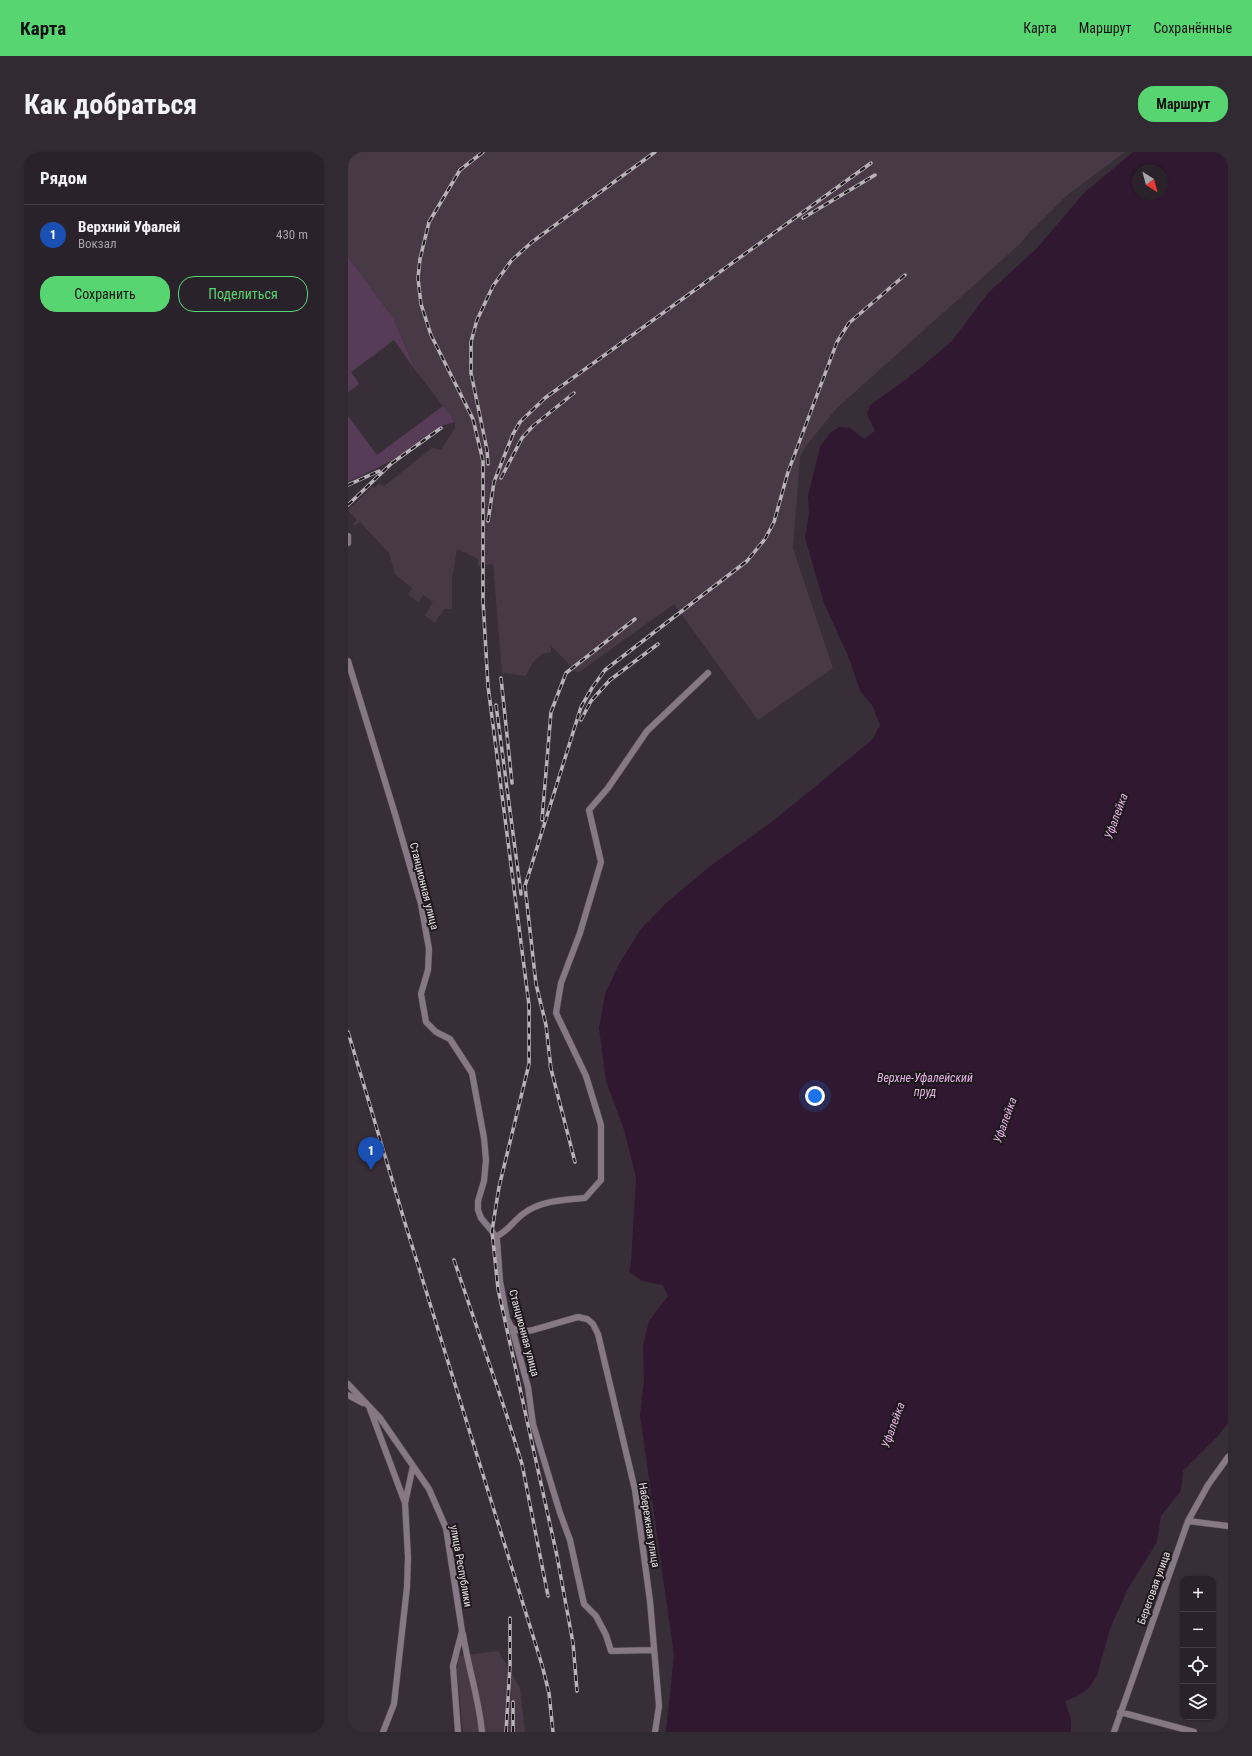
<!DOCTYPE html>
<html lang="ru">
<meta charset="utf-8">
<style>
:root{--surface:#2a222a;--page:#322a32;--text:#f1f3f6;--muted:#a5a4a8;--line:#463f47;--accent:#57d570}
body{margin:0;font-family:"Roboto Condensed",sans-serif;background:var(--page);color:var(--text)}
.controls{position:absolute;right:12px;bottom:12px;display:grid;overflow:hidden;border-radius:8px;box-shadow:0 1px 3px #0004}
.controls button{width:36px;height:36px;display:grid;place-items:center;padding:0;border:0;border-bottom:1px solid var(--line);background:var(--surface);color:var(--text);font:20px sans-serif}
.compass{position:absolute;left:784px;top:12px;width:36px;height:36px;border-radius:50%;background:var(--surface);box-shadow:0 1px 3px #0004;rotate:144deg}
.you{position:absolute;left:467px;top:944px;width:14px;height:14px;margin:-10px;border:3px solid #fff;border-radius:50%;background:#1a73e8;box-shadow:0 0 0 6px #1a73e833}
.badge{display:grid;place-items:center;width:26px;height:26px;border-radius:50%;background:var(--accent);color:#fff;font-size:13px;font-weight:700}
.pin{position:absolute;translate:-50% -33px;filter:drop-shadow(0 1px 2px #0008)}
.pin::after{content:'';position:absolute;top:21px;width:14px;height:12px;background:inherit;clip-path:polygon(0 0,100% 0,50% 100%)}
.list{margin:0;padding:0;list-style:none}
h2{display:flex;justify-content:space-between;align-items:center;height:52px;margin:0;padding:0 16px;font-size:17px}
h2 small{font-size:13px;font-weight:400;color:var(--muted)}
.list li{display:grid;grid-template-columns:26px 1fr auto;gap:12px;align-items:center;box-sizing:border-box;height:60px;padding:0 16px;border-top:1px solid var(--line)}
.list b{display:block;font-size:15px;white-space:nowrap}
.list p{margin:0;font-size:13px;white-space:nowrap;color:var(--muted)}
.list em{font-size:13px;font-style:normal;color:var(--muted)}
.actions{display:flex;gap:8px;padding:12px 16px}
.actions a{flex:1;padding:9px 0;border:1px solid var(--accent);border-radius:16px;text-align:center;font-size:14px;color:var(--accent)}
.actions .main{background:var(--accent);color:#111}
.icon{flex:none;width:22px;height:22px;fill:none;stroke:currentColor;stroke-width:2;stroke-linecap:round;stroke-linejoin:round}
.map{position:relative;flex:none;width:880px;height:1580px;overflow:hidden;border-radius:16px}
header{display:flex;align-items:center;gap:24px;box-sizing:border-box;height:56px;padding:0 20px;background:var(--accent);color:#111}
header strong{font-size:19px}
nav{display:flex;gap:22px;margin-inline-start:auto;font-size:14px}
.intro{display:flex;align-items:center;justify-content:space-between;box-sizing:border-box;height:96px;padding:0 24px}
h1{margin:0;font-size:28px}
.button{padding:10px 18px;border-radius:16px;background:var(--accent);color:#111;font-size:14px;font-weight:700}
main{display:flex;gap:24px;padding:0 24px}
aside{flex:1;background:var(--surface);border-radius:16px;box-shadow:0 1px 3px #0004}
.map>svg:first-child{display:block}
.built{fill:#483947}
.green{fill:#573c57}
.water{fill:#311831;fill-rule:evenodd}
.lines{fill:none;stroke-linecap:round;stroke-linejoin:round}
.minor-casing{stroke:#544b54;stroke-width:7}
.minor{stroke:#867885;stroke-width:6}
.rail-casing{stroke:#bab2b9;stroke-width:3.5}
.rail{stroke:#1d181c;stroke-width:2;stroke-dasharray:6;stroke-linecap:butt}
.labels{text-anchor:middle;dominant-baseline:central;stroke-width:4;stroke-linejoin:round;paint-order:stroke}
.street-label{font-size:11px;fill:#e8e1e7;stroke:#1d181c}
.water-label{font-size:12px;font-style:italic;fill:#e6b4e4;stroke:#1d181c}
</style>
<header>
<strong>Карта</strong>
<nav><a>Карта</a><a>Маршрут</a><a>Сохранённые</a></nav>
</header>
<div class="intro"><h1>Как добраться</h1><a class="button">Маршрут</a></div>
<main>
<aside>
<h2>Рядом<small></small></h2>
<ul class="list">
<li><span class="badge" style="background:#1a4fb4">1</span><div><b>Верхний Уфалей</b><p>Вокзал</p></div><em>430 m</em></li>
</ul>
<div class="actions"><a class="main">Сохранить</a><a>Поделиться</a></div>
</aside>
<div class="map">
<svg width="880" height="1580" viewBox="0 0 880 1580">
<rect width="100%" height="100%" fill="#382e38"/>
<path class="built" d="M 2,0 L 777,0 L 718,44 L 680,82 L 673,91 L 489,256 L 457,295 L 452,305 L 445,396 L 485,516 L 410,568 L 326,452 L 230,521 L 203,494 L 203,500 L 194,502 L 185,510 L 178,524 L 154,521 L 145,412 L 130,414 L 130,407 L 109,397 L 104,427 L 104,457 L 96,457 L 87,471 L 77,464 L 85,450 L 75,443 L 71,450 L 60,443 L 64,436 L 47,422 L 41,401 L 12,370 L 7,374 L 5,372 L 9,368 L 0,358 L 24,334 L 26,336 L 32,331 L 35,335 L 84,296 L 94,298 L 94,296 L 107,276 L 107,270 L 68,219 L 45,166 L 0,105 L 0,1 Z
M 150,1499 L 172,1536 L 177,1580 L 115,1580 L 109,1517 L 111,1504 Z"/>
<path class="green" d="M 0,105 L 45,166 L 68,219 L 46,188 L 3,220 L 11,232 L 0,240 Z
M 95,254 L 107,270 L 92,274 L 45,308 L 0,330 L 0,264 L 29,303 Z"/>
<path class="water" d="M 785,0 L 880,0 L 880,1271 L 871,1283 L 835,1319 L 833,1339 L 813,1364 L 809,1390 L 781,1435 L 763,1474 L 749,1523 L 741,1536 L 730,1544 L 717,1549 L 723,1567 L 723,1580 L 318,1580 L 326,1503 L 292,1263 L 296,1227 L 295,1194 L 301,1169 L 320,1144 L 315,1133 L 294,1129 L 281,1119 L 283,1110 L 288,1026 L 276,978 L 258,929 L 251,876 L 257,842 L 271,812 L 293,777 L 319,750 L 361,715 L 425,669 L 524,588 L 532,573 L 524,553 L 512,539 L 501,506 L 476,451 L 457,386 L 461,361 L 460,343 L 472,295 L 482,281 L 491,275 L 502,276 L 516,287 L 527,279 L 519,262 L 522,253 L 560,226 L 603,190 L 640,141 L 689,96 L 737,40 ZM 790,18 L 814,18 L 814,42 L 790,42 Z"/>
<g class="lines">
<g class="minor-casing">
<path id="minor" d="M 0,384 L 0,391
M 0,509 L 47,662 L 73,752 L 81,797 L 80,818 L 73,842 L 78,870 L 88,880 L 102,887 L 124,921 L 136,986 L 138,1008 L 136,1029 L 130,1049 L 130,1058 L 133,1066 L 144,1079 L 149,1088 L 152,1129 L 159,1167 L 164,1176 L 180,1235 L 185,1272 L 212,1361 L 222,1388 L 236,1452 L 248,1464 L 258,1483 L 263,1499 L 305,1498
M 147,1085 C 160,1080 165,1069 175,1062 C 193,1048 217,1048 237,1046 L 253,1028 L 253,973 L 238,924 L 208,861 L 213,831 L 232,781 L 253,710 L 241,658 L 260,636 L 299,579 L 360,521
M 164,1176 L 174,1180 L 185,1178 L 230,1165 L 239,1167 L 245,1172 L 250,1182 L 287,1338 L 302,1449 L 311,1554 L 307,1580
M 0,1232 L 32,1266 L 81,1337 L 98,1376 L 114,1479 L 105,1514 L 110,1580
M 0,1243 L 15,1251
M 22,1257 L 57,1351
M 840,1369 L 880,1374
M 115,1482 C 120,1515 131,1547 134,1580
M 772,1560 L 846,1580
M 35,1580 L 46,1552 L 59,1435 L 60,1405 L 57,1351 L 65,1314
M 766,1580 L 840,1369 L 860,1333 L 880,1305"/>
</g>
<use href="#minor" class="minor"/>
<g class="rail-casing">
<path id="rail" d="M 135,0 L 112,18 L 81,70 L 72,107 L 70,126 L 73,152 L 83,183 L 125,267 L 135,309 L 135,449 L 140,534 L 181,853 L 181,912 L 151,1035 L 144,1079 L 150,1137 L 209,1404 L 225,1491 L 229,1539
M 455,66 L 527,23
M 140,312 L 139,298 L 123,221 L 123,190 L 129,168 L 145,134 L 163,109 L 184,90 L 307,0
M 153,326 L 174,286 L 185,274 L 226,241
M 0,333 L 31,319
M 0,353 L 44,311 L 93,276
M 140,369 L 146,330 L 165,282 L 172,270 L 197,246 L 523,11
M 153,526 L 164,631
M 148,553 L 173,742
M 233,568 L 243,549 L 262,528 L 310,492
M 194,668 L 203,560 L 218,521 L 287,467
M 0,880 L 57,1071 L 194,1513 L 201,1541 L 205,1580
M 202,913 L 227,1010
M 203,917 L 198,873 L 188,832 L 177,734 L 233,555 L 244,536 L 257,518 L 399,409 L 417,387 L 426,370 L 440,320 L 489,190 L 501,171 L 557,123
M 106,1108 L 156,1255 L 174,1312 L 200,1444
M 158,1580 L 162,1514 L 162,1466
M 165,1580 L 165,1550"/>
</g>
<use href="#rail" class="rail"/>
</g>
<g class="labels">
<g class="street-label">
<text transform="translate(76 734) rotate(76)">Станционная улица</text>
<text transform="translate(176 1181) rotate(75)">Станционная улица</text>
<text transform="translate(301 1373) rotate(81)">Набережная улица</text>
<text transform="translate(113 1414) rotate(80)">улица Республики</text>
<text transform="translate(806 1436) rotate(-70)">Береговая улица</text>
</g>
<g class="water-label">
<text transform="translate(768 664) rotate(-70)">Уфалейка</text>
<text x="577" y="926">Верхне-Уфалейский<tspan x="577" dy="14">пруд</tspan></text>
<text transform="translate(657 968) rotate(-70)">Уфалейка</text>
<text transform="translate(545 1273) rotate(-70)">Уфалейка</text>
</g>
</g>
</svg>
<div class="controls">
<button>+</button>
<button>−</button>
<button><svg class="icon" aria-label="locate" viewBox="0 0 24 24"><circle cx="12" cy="12" r="6"/><path d="M12 2v4M12 18v4M2 12h4M18 12h4"/></svg></button>
<button><svg class="icon" aria-label="layers" viewBox="0 0 24 24"><path d="M12 4l9 5-9 5-9-5zM3 14l9 5 9-5"/></svg></button>
</div>
<svg class="compass" viewBox="-18 -18 36 36"><path d="M0-13l5 13h-10z" fill="#e53935"/><path d="M0 13l5-13h-10z" fill="#a5a4a8"/></svg>
<div class="you"></div>
<div class="pin badge" style="left:23px;top:1018px;background:#1a4fb4">1</div>
</div>
</main>
